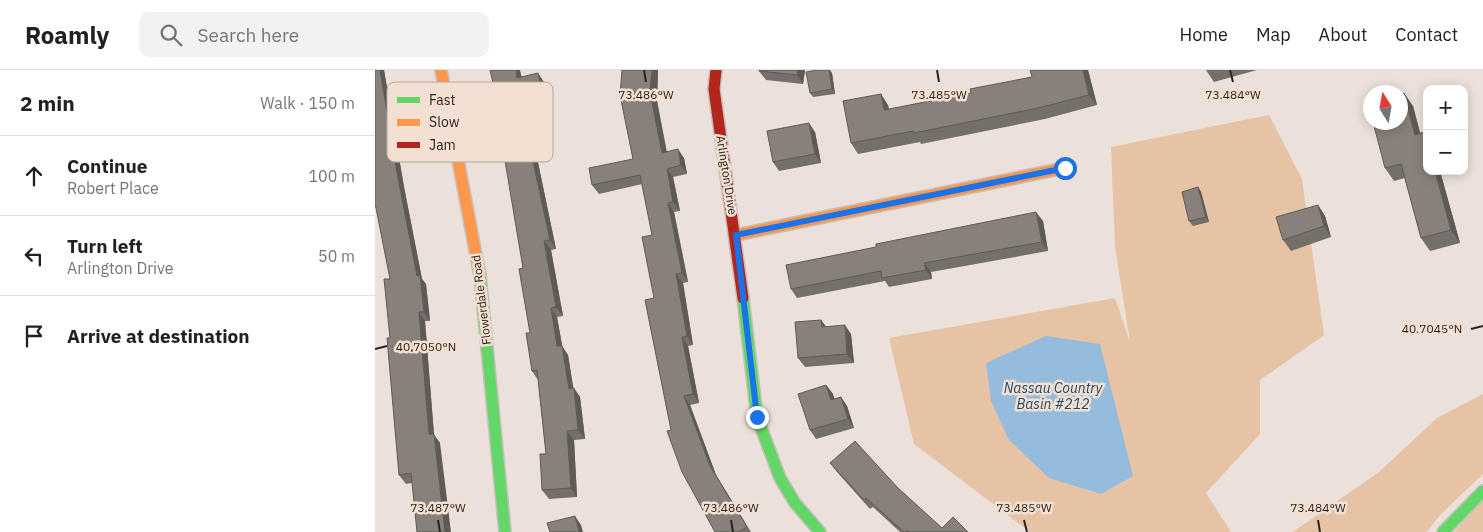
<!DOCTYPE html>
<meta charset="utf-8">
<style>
:root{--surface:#fff;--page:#f2f2f2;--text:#202124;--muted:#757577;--line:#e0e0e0}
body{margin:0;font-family:"IBM Plex Sans",sans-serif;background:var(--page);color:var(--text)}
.controls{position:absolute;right:15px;top:15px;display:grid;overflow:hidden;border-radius:10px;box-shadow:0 2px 12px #0003}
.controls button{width:45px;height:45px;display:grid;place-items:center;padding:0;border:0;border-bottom:1px solid var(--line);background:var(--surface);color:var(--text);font:25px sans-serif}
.compass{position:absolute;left:988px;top:15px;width:45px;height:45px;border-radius:50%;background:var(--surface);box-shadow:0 2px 12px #0003;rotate:349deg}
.stop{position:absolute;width:15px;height:15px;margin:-11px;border:4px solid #1a73e8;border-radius:50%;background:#fff}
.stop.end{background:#1a73e8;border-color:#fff;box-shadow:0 1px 5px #0008}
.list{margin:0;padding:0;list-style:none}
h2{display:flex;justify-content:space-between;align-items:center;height:65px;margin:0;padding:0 20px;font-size:21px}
h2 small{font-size:16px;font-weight:400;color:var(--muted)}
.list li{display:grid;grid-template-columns:32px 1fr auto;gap:15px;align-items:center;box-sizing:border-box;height:80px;padding:0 20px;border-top:1px solid var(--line)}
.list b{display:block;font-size:19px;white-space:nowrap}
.list p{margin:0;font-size:16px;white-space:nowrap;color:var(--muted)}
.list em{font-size:16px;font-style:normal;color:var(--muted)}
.icon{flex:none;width:28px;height:28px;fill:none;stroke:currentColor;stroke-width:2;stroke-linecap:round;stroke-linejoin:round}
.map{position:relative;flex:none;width:1108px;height:462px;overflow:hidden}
header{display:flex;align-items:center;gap:30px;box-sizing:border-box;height:70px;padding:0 25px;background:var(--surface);border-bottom:1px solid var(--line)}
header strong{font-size:24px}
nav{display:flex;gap:28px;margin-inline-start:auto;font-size:18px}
.search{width:350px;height:45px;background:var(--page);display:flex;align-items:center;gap:12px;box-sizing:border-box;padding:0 18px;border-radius:10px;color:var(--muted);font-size:19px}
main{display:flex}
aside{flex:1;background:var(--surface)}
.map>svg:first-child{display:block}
.green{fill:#e7c3a6}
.water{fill:#95bcdc}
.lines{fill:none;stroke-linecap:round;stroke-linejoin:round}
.fast-casing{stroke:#c6bfba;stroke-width:14}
.slow-casing{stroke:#c6bfba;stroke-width:14}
.jam-casing{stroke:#c6bfba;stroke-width:14}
.fast{stroke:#63d668;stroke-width:11}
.slow{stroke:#ff974d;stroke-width:11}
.jam{stroke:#b3261e;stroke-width:11}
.wall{fill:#756f6a}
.shaded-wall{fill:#5f5a56}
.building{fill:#88817b;stroke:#5f5a56}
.route{stroke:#1a73e8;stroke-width:6}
.ticks{fill:none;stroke:#29221d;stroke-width:2}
.labels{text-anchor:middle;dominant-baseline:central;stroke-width:5;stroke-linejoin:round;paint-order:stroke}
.street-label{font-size:12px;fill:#29221d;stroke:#f3e0d2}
.water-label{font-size:14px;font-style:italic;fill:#1c4869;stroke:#f3e0d2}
.key{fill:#f3e0d2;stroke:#b6a79c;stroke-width:1}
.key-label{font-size:14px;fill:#29221d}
.ticks-label{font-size:12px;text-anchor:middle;fill:#29221d;stroke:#f3e0d2;stroke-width:5;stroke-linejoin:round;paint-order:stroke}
</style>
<header>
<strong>Roamly</strong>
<div class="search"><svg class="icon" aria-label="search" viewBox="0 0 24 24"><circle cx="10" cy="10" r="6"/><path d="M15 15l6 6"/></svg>Search here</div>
<nav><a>Home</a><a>Map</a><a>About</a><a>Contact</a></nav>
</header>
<main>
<aside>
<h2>2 min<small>Walk · 150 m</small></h2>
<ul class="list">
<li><svg class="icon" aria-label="ahead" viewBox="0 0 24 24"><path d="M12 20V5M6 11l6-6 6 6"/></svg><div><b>Continue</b><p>Robert Place</p></div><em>100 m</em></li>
<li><svg class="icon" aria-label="left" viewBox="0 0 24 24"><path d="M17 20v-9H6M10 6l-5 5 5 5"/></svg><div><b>Turn left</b><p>Arlington Drive</p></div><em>50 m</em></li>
<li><svg class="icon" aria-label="arrive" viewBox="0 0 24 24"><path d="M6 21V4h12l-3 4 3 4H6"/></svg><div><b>Arrive at destination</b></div></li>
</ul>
</aside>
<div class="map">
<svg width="1108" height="462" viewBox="0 0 1108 462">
<rect width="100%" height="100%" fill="#ebe1da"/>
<path class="green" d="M 894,45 L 927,109 L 949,265 L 885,310 L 885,364 L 831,423 L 856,462 L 655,462 L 539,374 L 514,268 L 740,228 L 755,272 L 740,177 L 736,77 Z
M 1108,324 L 1108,404 L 1065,445 L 1052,462 L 918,462 L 1004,402 L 1062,348 Z
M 1108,429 L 1108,462 L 1079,462 Z"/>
<path class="water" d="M 671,266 L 725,274 L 758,406 L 726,424 L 674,408 L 634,370 L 616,331 L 611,293 Z"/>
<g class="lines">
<g class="fast-casing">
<path id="fast" d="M 105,206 L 130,462
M 368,228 L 382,347 L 405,408 L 420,433 L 445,462
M 1068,462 L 1108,421"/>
</g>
<g class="slow-casing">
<path id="slow" d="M 66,0 L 105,206
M 361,165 L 690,98"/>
</g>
<g class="jam-casing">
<path id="jam" d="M 341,0 L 339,19 L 368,228"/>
</g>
<use href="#fast" class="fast"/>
<use href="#slow" class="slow"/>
<use href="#jam" class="jam"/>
</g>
<path class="wall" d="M 0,0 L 9,0 L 29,117 L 47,209 L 51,214 L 55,251 L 50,251 L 59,365 L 65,373 L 37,413 L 31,414 L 24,405 L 15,268 L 15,209 Z
M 247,0 L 283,0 L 282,31 L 292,82 L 309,88 L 312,104 L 298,107 L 305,141 L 299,142 L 313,212 L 308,213 L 318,275 L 313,276 L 324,333 L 315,335 L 341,405 L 376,462 L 340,462 L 296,360 L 279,228 L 277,165 L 267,114 L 224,124 L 217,115 L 258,89 Z
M 430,0 L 428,14 L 391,10 L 384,1 Z
M 713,0 L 722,35 L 670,49 L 546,74 L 545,72 L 483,84 L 476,73 L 513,35 L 514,39 Z
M 831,0 L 882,0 L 839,12 Z
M 457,3 L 460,24 L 438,27 L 435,23 Z
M 147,7 L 169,12 L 173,30 L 162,33 L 167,56 L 156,59 L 181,179 L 176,180 L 188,246 L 182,247 L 187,276 L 193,285 L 198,318 L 205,327 L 210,369 L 199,370 L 202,427 L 174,429 L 167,420 L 171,384 L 163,310 L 157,301 L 155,263 L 148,198 L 132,72 Z
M 1038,36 L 1045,63 L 1052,101 L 1065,101 L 1085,173 L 1055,181 L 1046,168 L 1030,108 L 1019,111 L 1010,98 Z
M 440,62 L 446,93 L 404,101 L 398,92 Z
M 823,117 L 826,122 L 834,152 L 818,156 L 814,151 Z
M 943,135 L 950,146 L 956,167 L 916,181 L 908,170 Z
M 668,151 L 673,181 L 556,202 L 557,209 L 514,217 L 510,211 L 422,228 L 416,219 Z
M 446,250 L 451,257 L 476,264 L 479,293 L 430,297 L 423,288 Z
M 451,315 L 458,324 L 459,329 L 466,327 L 472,336 L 479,358 L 441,369 L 435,360 Z
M 455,393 L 523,418 L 567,458 L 593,462 L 525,462 L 498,437 L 495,439 L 462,402 Z"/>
<path class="shaded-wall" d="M 5,0 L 9,0 L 29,117 L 47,209 L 51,214 L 55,251 L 49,242 L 23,108 Z
M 141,0 L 145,0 L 149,17 L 142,8 Z
M 277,0 L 283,0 L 282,31 L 293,91 L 287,83 L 275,22 Z
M 423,0 L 430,0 L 428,14 L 422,5 Z
M 454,0 L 455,0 L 457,3 L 460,24 L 457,19 Z
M 708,0 L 713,0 L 722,35 L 714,25 Z
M 163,3 L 169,12 L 173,30 L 167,21 Z
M 1029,23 L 1038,36 L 1049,78 L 1040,65 Z
M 155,24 L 162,33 L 167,56 L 161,47 Z
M 506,24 L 513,35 L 516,51 L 509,40 Z
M 149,50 L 156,59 L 181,179 L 175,170 Z
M 434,53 L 440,62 L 446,93 L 440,84 Z
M 303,79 L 309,88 L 312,104 L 306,95 Z
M 292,99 L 298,107 L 305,141 L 298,132 Z
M 1060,101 L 1065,101 L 1085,173 L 1076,160 Z
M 823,117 L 826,122 L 834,152 L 831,147 Z
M 293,133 L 299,142 L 313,212 L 307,203 Z
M 943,135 L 950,146 L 956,167 L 949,156 Z
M 661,142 L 668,151 L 673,181 L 667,172 Z
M 169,171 L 176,180 L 188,246 L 181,237 Z
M 549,193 L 556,202 L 557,209 L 551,200 Z
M 301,204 L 308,213 L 318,275 L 312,266 Z
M 176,238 L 182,247 L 189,285 L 182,276 Z
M 44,242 L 50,251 L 59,365 L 65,373 L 76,462 L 70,462 L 54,364 Z
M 446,250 L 453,259 L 447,257 Z
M 470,255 L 476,264 L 479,293 L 472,284 Z
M 307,267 L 313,276 L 324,333 L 318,324 Z
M 187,276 L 193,285 L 200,328 L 194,319 Z
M 451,315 L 458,324 L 462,339 L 456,330 Z
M 199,318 L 205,327 L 210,369 L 203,360 Z
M 309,326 L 315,335 L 341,405 L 376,462 L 335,396 Z
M 466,327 L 472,336 L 479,358 L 473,349 Z
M 192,361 L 199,370 L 202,427 L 196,418 Z
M 200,446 L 206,455 L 208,462 L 204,462 Z"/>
<path class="building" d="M 0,0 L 5,0 L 23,108 L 42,206 L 45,205 L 49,242 L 44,242 L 54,364 L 59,364 L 70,462 L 42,462 L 36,403 L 24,405 L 12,268 L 15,268 L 9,209 L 15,209 L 0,133 Z
M 115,0 L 141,0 L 142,8 L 163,3 L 167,21 L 155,24 L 161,47 L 149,50 L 175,170 L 169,171 L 181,237 L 176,238 L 182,276 L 187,276 L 194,319 L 199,318 L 203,360 L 192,361 L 196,418 L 167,420 L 165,384 L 171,384 L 162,300 L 157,301 L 151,263 L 155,263 L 144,199 L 148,198 L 127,73 L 132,72 Z
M 247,0 L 277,0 L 275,22 L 287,83 L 303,79 L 306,95 L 292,99 L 298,132 L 293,133 L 307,203 L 301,204 L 312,266 L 307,267 L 318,324 L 309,326 L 335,396 L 372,457 L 363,462 L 340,462 L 307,402 L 292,361 L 296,360 L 270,230 L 279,228 L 267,167 L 277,165 L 265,105 L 217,115 L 214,98 L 258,89 L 245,25 Z
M 384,0 L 423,0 L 422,5 L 384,1 Z
M 442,0 L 454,0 L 457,19 L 435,23 L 431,2 Z
M 655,0 L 708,0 L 714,25 L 663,38 L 539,63 L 538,61 L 476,73 L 468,31 L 506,24 L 509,40 L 596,23 L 595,19 L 657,7 Z
M 1029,23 L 1040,65 L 1049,62 L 1052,74 L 1052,101 L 1060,101 L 1076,160 L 1046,168 L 1026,94 L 1010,98 L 998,52 L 1026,52 L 1026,24 Z
M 996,32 L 996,42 L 993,33 Z
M 434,53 L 440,84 L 398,92 L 392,61 Z
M 823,117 L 831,147 L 814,151 L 807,122 Z
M 943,135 L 949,156 L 908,170 L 901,147 Z
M 661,142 L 667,172 L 549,193 L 551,200 L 507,208 L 506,201 L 416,219 L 411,195 L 501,177 L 501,174 Z
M 446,250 L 447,257 L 470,255 L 472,284 L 423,288 L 420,252 Z
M 451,315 L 456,330 L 466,327 L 473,349 L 435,360 L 423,324 Z
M 480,371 L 523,418 L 567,458 L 578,447 L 593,462 L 534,462 L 533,460 L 531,462 L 529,462 L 491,428 L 489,430 L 455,393 Z
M 200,446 L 204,462 L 175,462 L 172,453 Z"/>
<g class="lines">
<path class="route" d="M 382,347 L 361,165 L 690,98"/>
</g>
<path class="ticks" d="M 269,0 L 271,12M 562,0 L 564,12M 855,0 L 858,12M 1096,259 L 1108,256M 0,279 L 12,276M 63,450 L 65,462M 356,450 L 358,462M 649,450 L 652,462M 943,450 L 945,462"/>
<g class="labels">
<g class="street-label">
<text transform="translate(352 105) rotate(81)">Arlington Drive</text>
<text transform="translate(106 230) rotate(-97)">Flowerdale Road</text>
</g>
<g class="water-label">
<text x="678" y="318">Nassau Country<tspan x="678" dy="16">Basin #212</tspan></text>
</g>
</g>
<rect x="12" y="12" width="166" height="80" rx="8" class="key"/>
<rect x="22" y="27" width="23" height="6" fill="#63d668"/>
<rect x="22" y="49" width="23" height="7" fill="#ff974d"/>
<rect x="22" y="72" width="23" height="6" fill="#b3261e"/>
<g class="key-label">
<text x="54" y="35">Fast</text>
<text x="54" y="57">Slow</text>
<text x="54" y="80">Jam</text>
</g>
<g class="ticks-label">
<text x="564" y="29">73.485°W</text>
<text x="271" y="29">73.486°W</text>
<text x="858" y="29">73.484°W</text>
<text x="1057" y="263">40.7045°N</text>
<text x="51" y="281">40.7050°N</text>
<text x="63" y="442">73.487°W</text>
<text x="356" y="442">73.486°W</text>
<text x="649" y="442">73.485°W</text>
<text x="943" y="442">73.484°W</text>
</g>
</svg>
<div class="controls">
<button>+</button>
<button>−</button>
</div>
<svg class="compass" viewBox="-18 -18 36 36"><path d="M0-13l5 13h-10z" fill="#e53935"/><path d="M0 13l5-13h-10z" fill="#757577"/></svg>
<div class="stop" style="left:690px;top:98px"></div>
<div class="stop end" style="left:382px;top:347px"></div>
</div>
</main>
